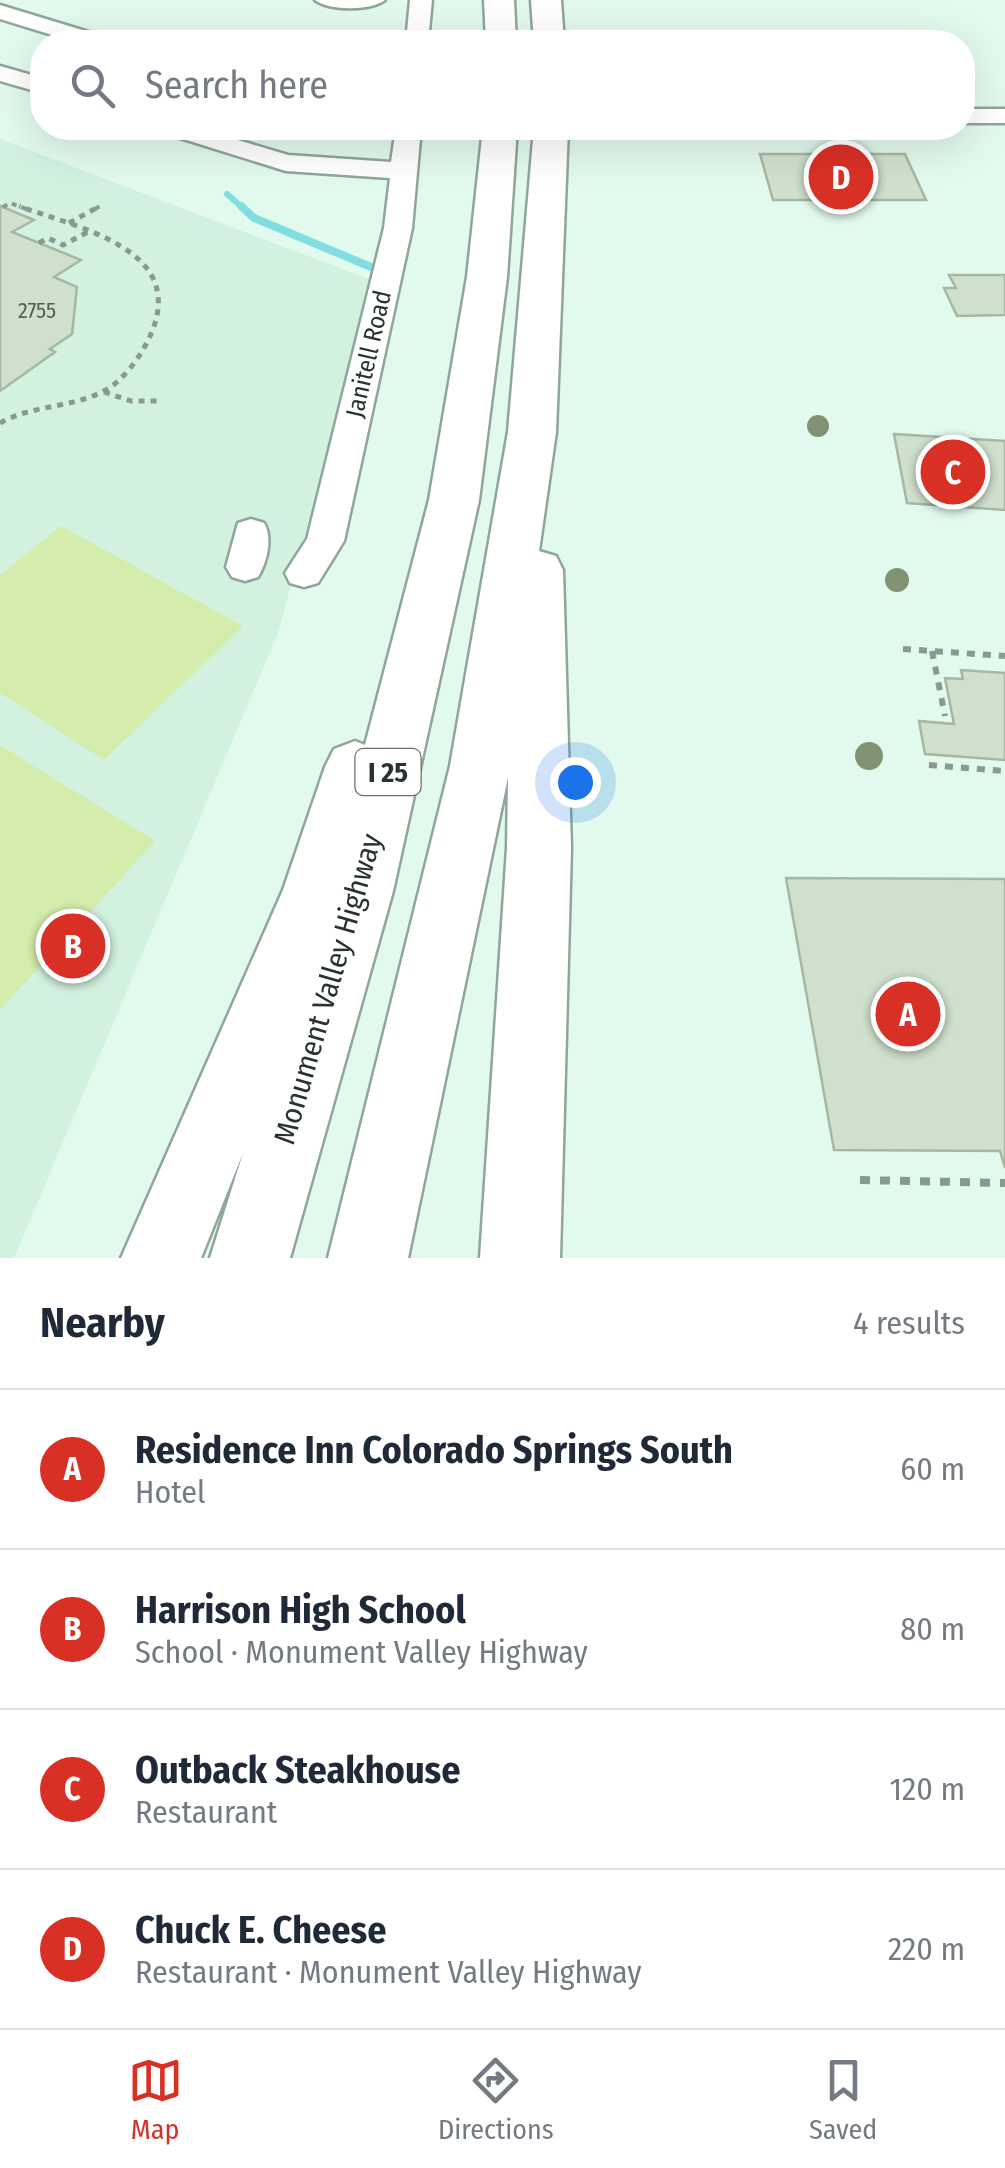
<!DOCTYPE html>
<meta charset="utf-8">
<style>
:root{--surface:#fff;--page:#f6f6f7;--text:#1f2937;--muted:#747a83;--line:#e0e1e3;--accent:#d93025}
body{margin:0;font-family:"Fira Sans Condensed",sans-serif;background:var(--page);color:var(--text)}
.you{position:absolute;left:575px;top:782px;width:35px;height:35px;margin:-25px;border:8px solid #fff;border-radius:50%;background:#1a73e8;box-shadow:0 0 0 15px #1a73e833}
.badge{display:grid;place-items:center;width:65px;height:65px;border-radius:50%;background:var(--accent);color:#fff;font-size:32px;font-weight:700}
.pin{position:absolute;translate:-50% -50%;border:5px solid #fff;box-shadow:0 2px 10px #0006}
.list{margin:0;padding:0;list-style:none}
h2{display:flex;justify-content:space-between;align-items:center;height:130px;margin:0;padding:0 40px;font-size:42px}
h2 small{font-size:32px;font-weight:400;color:var(--muted)}
.list li{display:grid;grid-template-columns:65px 1fr auto;gap:30px;align-items:center;box-sizing:border-box;height:160px;padding:0 40px;border-top:2px solid var(--line)}
.list b{display:block;font-size:38px;white-space:nowrap}
.list p{margin:0;font-size:32px;white-space:nowrap;color:var(--muted)}
.list em{font-size:32px;font-style:normal;color:var(--muted)}
.icon{flex:none;width:55px;height:55px;fill:none;stroke:currentColor;stroke-width:2;stroke-linecap:round;stroke-linejoin:round}
.map{position:relative;flex:none;width:1005px;height:1258px;overflow:hidden}
.search{position:absolute;background:var(--surface);box-shadow:0 10px 40px #0002;left:30px;right:30px;top:30px;height:110px;display:flex;align-items:center;gap:25px;box-sizing:border-box;padding:0 35px;border-radius:40px;color:var(--muted);font-size:38px}
.sheet{height:770px;background:var(--surface)}
nav{display:flex;justify-content:space-around;align-items:center;box-sizing:border-box;height:140px;border-top:2px solid var(--line);background:var(--surface);font-size:28px;color:var(--muted)}
nav a{display:grid;justify-items:center;gap:5px}
nav .on{color:var(--accent)}
.map>svg:first-child{display:block}
.built{fill:#d2f1df}
.green{fill:#d4ecac}
.lines{fill:none;stroke-linecap:round;stroke-linejoin:round}
.stream-far1{stroke:#81dee0;stroke-width:6}
.stream{stroke:#81dee0;stroke-width:8}
.building{fill:#cfe0cd;stroke:#a7b7a5;stroke-width:2.5}
.minor-casing{stroke:#90a699;stroke-width:5}
.highway-casing{stroke:#90a699;stroke-width:5}
.path-far3{stroke:#889990;stroke-width:4;stroke-dasharray:5 5;stroke-linecap:butt}
.path-far2{stroke:#889990;stroke-width:5;stroke-dasharray:6 6;stroke-linecap:butt}
.path-far1{stroke:#889990;stroke-width:6;stroke-dasharray:8 8;stroke-linecap:butt}
.path{stroke:#889990;stroke-width:8;stroke-dasharray:10 10;stroke-linecap:butt}
.minor{fill:#fff;fill-rule:evenodd}
.highway{fill:#fff;fill-rule:evenodd}
.tree{fill:#809272}
.labels{text-anchor:middle;dominant-baseline:central;stroke-width:8;stroke-linejoin:round;paint-order:stroke}
.far-number-label{font-size:22px;fill:#525e56}
.far-street-label{font-size:25px;fill:#29332e;stroke:#fff}
.shield{fill:#fff;stroke:#69706d;stroke-width:2.5}
.shield-label{font-size:28px;font-weight:bold;fill:#29332e}
.street-label{font-size:30px;fill:#29332e;stroke:#fff}
</style>
<div class="map">
<svg width="1005" height="1258" viewBox="0 0 1005 1258">
<rect width="100%" height="100%" fill="#e2faed"/>
<path class="built" d="M 0,139 L 374,281 L 278,633 L 14,1258 L 0,1258 Z"/>
<path class="green" d="M 61,526 L 243,626 L 104,760 L 0,693 L 0,575 Z
M 0,745 L 155,841 L 0,1010 Z"/>
<g class="lines">
<path class="stream-far1" d="M 227,194 L 244,209"/>
<path class="stream" d="M 241,206 L 254,218 L 371,267"/>
</g>
<path class="building" d="M 760,154 L 905,154 L 926,200 L 773,200 Z
M 0,206 L 34,220 L 12,232 L 81,260 L 54,277 L 77,287 L 72,334 L 50,349 L 55,352 L 0,391 Z
M 949,275 L 1005,275 L 1005,315 L 957,316 L 944,288 L 956,288 Z
M 894,434 L 1005,441 L 1005,510 L 907,503 Z
M 961,670 L 1005,673 L 1005,760 L 925,754 L 919,721 L 954,724 L 945,678 L 963,679 Z
M 786,878 L 1005,879 L 1005,1168 L 1000,1151 L 834,1150 Z"/>
<g class="lines">
<g class="minor-casing">
<path id="minor" d="M 315,0 L 385,0 C 371,11 329,11 315,0 Z
M 410,0 L 432,0 L 428,42 L 406,42 Z
M 0,5 L 105,37 L 108,42 L 75,42 L 0,19 Z
M 0,66 L 42,78 L 42,93 L 0,81 Z
M 962,109 L 1005,109 L 1005,123 L 962,123 Z
M 160,128 L 198,128 L 288,155 L 391,162 L 396,128 L 421,128 L 412,228 L 344,541 L 318,583 L 304,587 L 290,583 L 285,573 L 307,539 L 384,228 L 390,178 L 286,171 L 164,133 Z
M 251,519 L 264,523 C 273,538 267,562 258,577 L 245,581 L 232,577 L 226,567 L 238,523 Z"/>
</g>
<g class="highway-casing">
<path id="highway" d="M 484,0 L 514,0 L 516,42 L 486,42 Z
M 531,0 L 561,0 L 564,42 L 534,42 Z
M 483,128 L 517,128 L 507,277 L 479,500 L 393,891 L 290,1258 L 210,1258 L 243,1153 L 201,1258 L 121,1258 L 283,890 L 325,767 L 334,749 L 355,741 L 365,745 L 429,500 L 467,277 Z
M 534,128 L 568,128 L 556,432 L 539,551 L 556,556 L 563,570 L 571,848 L 560,1258 L 480,1258 L 507,848 L 508,777 L 408,1258 L 328,1258 L 450,766 L 508,432 Z"/>
</g>
<path class="path-far3" d="M 3,207 L 10,203 L 26,209
M 95,209 L 102,205"/>
<path class="path-far2" d="M 69,223 L 100,206
M 39,243 L 48,238 L 63,245 L 90,231
M 104,392 L 131,401 L 159,401
M 0,423 C 32,405 70,408 102,392 C 123,382 142,355 151,334 C 188,248 77,228 19,206"/>
<path class="path-far1" d="M 903,649 L 1005,656
M 932,651 L 945,716
M 929,765 L 1005,771"/>
<path class="path" d="M 860,1180 L 1005,1183"/>
<use href="#minor" class="minor"/>
<use href="#highway" class="highway"/>
</g>
<g class="tree">
<circle cx="818" cy="426" r="11"/>
<circle cx="897" cy="580" r="12"/>
<circle cx="869" cy="756" r="14"/>
</g>
<g class="labels">
<g class="far-number-label">
<text x="37" y="310">2755</text>
</g>
<g class="far-street-label">
<text transform="translate(369 354) rotate(-77)">Janitell Road</text>
</g>
<rect class="shield" x="355.5" y="749" width="65" height="46" rx="8"/>
<g class="shield-label">
<text x="388" y="772">I 25</text>
</g>
<g class="street-label">
<text transform="translate(328 989) rotate(-74)">Monument Valley Highway</text>
</g>
</g>
</svg>
<div class="you"></div>
<div class="pin badge" style="left:908px;top:1014px">A</div>
<div class="pin badge" style="left:73px;top:946px">B</div>
<div class="pin badge" style="left:953px;top:472px">C</div>
<div class="pin badge" style="left:841px;top:177px">D</div>
<div class="search"><svg class="icon" aria-label="search" viewBox="0 0 24 24"><circle cx="10" cy="10" r="6"/><path d="M15 15l6 6"/></svg>Search here</div>
</div>
<section class="sheet">
<h2>Nearby<small>4 results</small></h2>
<ul class="list">
<li><span class="badge">A</span><div><b>Residence Inn Colorado Springs South</b><p>Hotel</p></div><em>60 m</em></li>
<li><span class="badge">B</span><div><b>Harrison High School</b><p>School · Monument Valley Highway</p></div><em>80 m</em></li>
<li><span class="badge">C</span><div><b>Outback Steakhouse</b><p>Restaurant</p></div><em>120 m</em></li>
<li><span class="badge">D</span><div><b>Chuck E. Cheese</b><p>Restaurant · Monument Valley Highway</p></div><em>220 m</em></li>
</ul>
</section>
<nav>
<a class="on"><svg class="icon" aria-label="map" viewBox="0 0 24 24"><path d="M3 6l6-2 6 2 6-2v14l-6 2-6-2-6 2zM9 4v14M15 6v14"/></svg>Map</a>
<a><svg class="icon" aria-label="directions" viewBox="0 0 24 24"><path d="M12 3l9 9-9 9-9-9zM9 14v-3h6M13 9l2 2-2 2"/></svg>Directions</a>
<a><svg class="icon" aria-label="saved" viewBox="0 0 24 24"><path d="M7 4h10v16l-5-4-5 4z"/></svg>Saved</a>
</nav>
